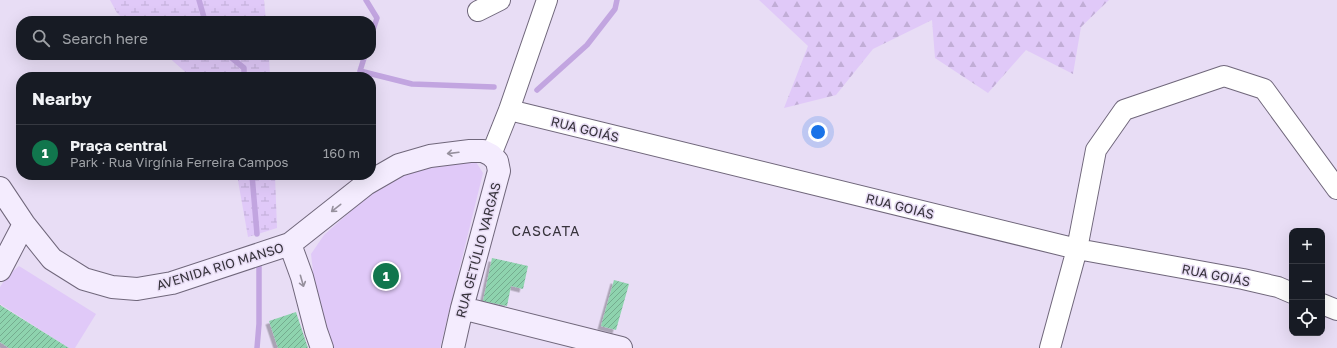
<!DOCTYPE html>
<meta charset="utf-8">
<style>
:root{--surface:#171b24;--page:#20242c;--text:#f1f3f6;--muted:#9ea1a6;--line:#363941;--accent:#11764d}
body{margin:0;font-family:"Golos Text",sans-serif;background:var(--page);color:var(--text)}
.controls{position:absolute;right:12px;bottom:12px;display:grid;overflow:hidden;border-radius:8px;box-shadow:0 4px 16px #0002}
.controls button{width:36px;height:36px;display:grid;place-items:center;padding:0;border:0;border-bottom:1px solid var(--line);background:var(--surface);color:var(--text);font:20px sans-serif}
.you{position:absolute;left:818px;top:132px;width:14px;height:14px;margin:-10px;border:3px solid #fff;border-radius:50%;background:#1a73e8;box-shadow:0 0 0 6px #1a73e833}
.badge{display:grid;place-items:center;width:26px;height:26px;border-radius:50%;background:var(--accent);color:#fff;font-size:13px;font-weight:700}
.pin{position:absolute;translate:-50% -50%;border:2px solid #fff;box-shadow:0 1px 4px #0006}
.list{margin:0;padding:0;list-style:none}
h2{display:flex;justify-content:space-between;align-items:center;height:52px;margin:0;padding:0 16px;font-size:17px}
h2 small{font-size:13px;font-weight:400;color:var(--muted)}
.list li{display:grid;grid-template-columns:26px 1fr auto;gap:12px;align-items:center;box-sizing:border-box;height:56px;padding:0 16px;border-top:1px solid var(--line)}
.list b{display:block;font-size:15px;white-space:nowrap}
.list p{margin:0;font-size:13px;white-space:nowrap;color:var(--muted)}
.list em{font-size:13px;font-style:normal;color:var(--muted)}
.icon{flex:none;width:22px;height:22px;fill:none;stroke:currentColor;stroke-width:2;stroke-linecap:round;stroke-linejoin:round}
.map{position:relative;flex:none;width:1337px;height:348px;overflow:hidden}
.search{position:absolute;background:var(--surface);box-shadow:0 4px 16px #0002;left:16px;top:16px;width:360px;height:44px;display:flex;align-items:center;gap:10px;box-sizing:border-box;padding:0 14px;border-radius:16px;color:var(--muted);font-size:15px}
.panel{position:absolute;background:var(--surface);box-shadow:0 4px 16px #0002;left:16px;top:72px;width:360px;height:108px;border-radius:16px}
.map>svg:first-child{display:block}
.green{fill:#e0c9f8}
.forest{fill:url(#forest-firs)}
.wetland{fill:url(#wetland-marsh)}
.lines{fill:none;stroke-linecap:round;stroke-linejoin:round}
.stream{stroke:#c2a5e0;stroke-width:5.5}
.building{fill:url(#building-hatch);filter:url(#shadow)}
.street-casing{stroke:#70677b;stroke-width:22}
.secondary-casing{stroke:#70677b;stroke-width:24}
.street{stroke:#fff;stroke-width:20}
.secondary{stroke:#f4ecfe;stroke-width:22}
.oneway{stroke:#96909d}
.labels{text-anchor:middle;dominant-baseline:central;stroke-width:3;stroke-linejoin:round;paint-order:stroke}
.street-label{font-size:13px;fill:#37333c;stroke:#e8ddf5}
.neighbourhood-label{font-size:14px;letter-spacing:1px;fill:#37333c;stroke:#e8ddf5}
</style>
<div class="map">
<svg width="1337" height="348" viewBox="0 0 1337 348">
<defs>
<pattern id="forest-firs" width="22" height="20" patternUnits="userSpaceOnUse"><rect width="22" height="20" fill="#e0c9f8"/><path d="M5 1l3.5 6h-7zM16 11l3.5 6h-7z" fill="#c1add6"/></pattern>
<pattern id="wetland-marsh" width="20" height="14" patternUnits="userSpaceOnUse"><rect width="20" height="14" fill="#e0c9f8"/><path d="M1 5h8M5 5V1M11 12h8M15 12V8" fill="none" stroke="#c1add6"/></pattern>
<pattern id="building-hatch" width="6" height="6" patternUnits="userSpaceOnUse"><rect width="6" height="6" fill="#8ed3ae"/><path d="M-1 1l2-2M0 6l6-6M5 7l2-2" fill="none" stroke="#75ac8f"/></pattern>
<filter id="shadow"><feDropShadow dx="-3.5" dy="3.5" stdDeviation="0" flood-color="#0004"/></filter>
</defs>
<rect width="100%" height="100%" fill="#e8ddf5"/>
<path class="green" d="M 458,161 L 476,162 L 483,173 L 440,348 L 333,348 L 316,299 L 311,254 L 324,235 L 379,186 L 409,172 Z
M 19,266 L 96,314 L 75,348 L 69,348 L 0,304 L 0,287 L 8,275 Z"/>
<path class="forest" d="M 759,0 L 1109,0 L 1081,27 L 1073,74 L 1026,50 L 988,93 L 935,58 L 932,20 L 873,49 L 836,95 L 784,108 L 808,46 Z"/>
<path class="wetland" d="M 110,0 L 264,0 L 266,21 L 126,21 L 117,13 Z
M 166,55 L 269,55 L 270,77 L 191,77 Z
M 237,175 L 275,175 L 277,228 L 248,237 Z"/>
<g class="lines">
<path class="stream" d="M 199,0 L 205,21
M 366,0 L 377,18 L 371,36
M 228,55 L 244,68 L 244,77
M 365,55 L 360,71 L 412,84 L 494,87
M 537,90 L 587,45 L 615,9 L 617,0
M 252,175 L 257,234
M 257,348 L 259,324 L 259,261"/>
</g>
<path class="building" d="M 492,258 L 528,266 L 523,289 L 511,286 L 507,306 L 483,301 Z
M 614,280 L 629,284 L 616,330 L 601,326 Z
M 0,305 L 69,348 L 9,348 L 0,342 Z
M 296,312 L 308,348 L 278,348 L 269,321 Z"/>
<g class="lines">
<g class="street-casing">
<path id="street" d="M 478,11 L 500,0
M 509,110 L 1077,249 L 1243,279 L 1278,287 L 1292,293
M 491,155 L 509,110 L 547,0
M 1322,304 L 1337,310
M 1050,348 L 1077,249 L 1096,150 L 1124,110 L 1224,76 L 1264,89 L 1337,189"/>
</g>
<g class="secondary-casing">
<path id="secondary" d="M 0,188 L 24,224 L 52,259 L 84,279 L 112,287 L 137,289 L 172,283 L 290,244 L 366,184 L 399,165 L 430,156 L 470,151 L 483,151 L 491,155 L 497,161 L 499,171 L 462,308 L 453,348
M 290,244 L 302,277 L 316,331 L 322,348
M 0,270 L 24,224
M 462,308 L 621,348"/>
</g>
<use href="#street" class="street"/>
<use href="#secondary" class="secondary"/>
</g>
<defs><path id="oneway-shaft" d="M-6 0H5M1.5-3L5.5 0L1.5 3" fill="none" stroke-width="1.6" stroke-linecap="round" stroke-linejoin="round"/></defs>
<g class="oneway">
<use href="#oneway-shaft" transform="translate(453 153) rotate(173)"/>
<use href="#oneway-shaft" transform="translate(336 208) rotate(142)"/>
<use href="#oneway-shaft" transform="translate(302 281) rotate(74)"/>
</g>
<g class="labels">
<g class="street-label">
<text transform="translate(585 129) rotate(14)">RUA GOIÁS</text>
<text transform="translate(900 206) rotate(14)">RUA GOIÁS</text>
<text transform="translate(478 250) rotate(-75)">RUA GETÚLIO VARGAS</text>
<text transform="translate(220 266) rotate(-17)">AVENIDA RIO MANSO</text>
<text transform="translate(1216 275) rotate(11)">RUA GOIÁS</text>
</g>
<g class="neighbourhood-label">
<text x="546" y="230">CASCATA</text>
</g>
</g>
</svg>
<div class="controls">
<button>+</button>
<button>−</button>
<button><svg class="icon" aria-label="locate" viewBox="0 0 24 24"><circle cx="12" cy="12" r="6"/><path d="M12 2v4M12 18v4M2 12h4M18 12h4"/></svg></button>
</div>
<div class="you"></div>
<div class="pin badge" style="left:386px;top:276px">1</div>
<div class="search"><svg class="icon" aria-label="search" viewBox="0 0 24 24"><circle cx="10" cy="10" r="6"/><path d="M15 15l6 6"/></svg>Search here</div>
<section class="panel">
<h2>Nearby<small></small></h2>
<ul class="list">
<li><span class="badge">1</span><div><b>Praça central</b><p>Park · Rua Virgínia Ferreira Campos</p></div><em>160 m</em></li>
</ul>
</section>
</div>
